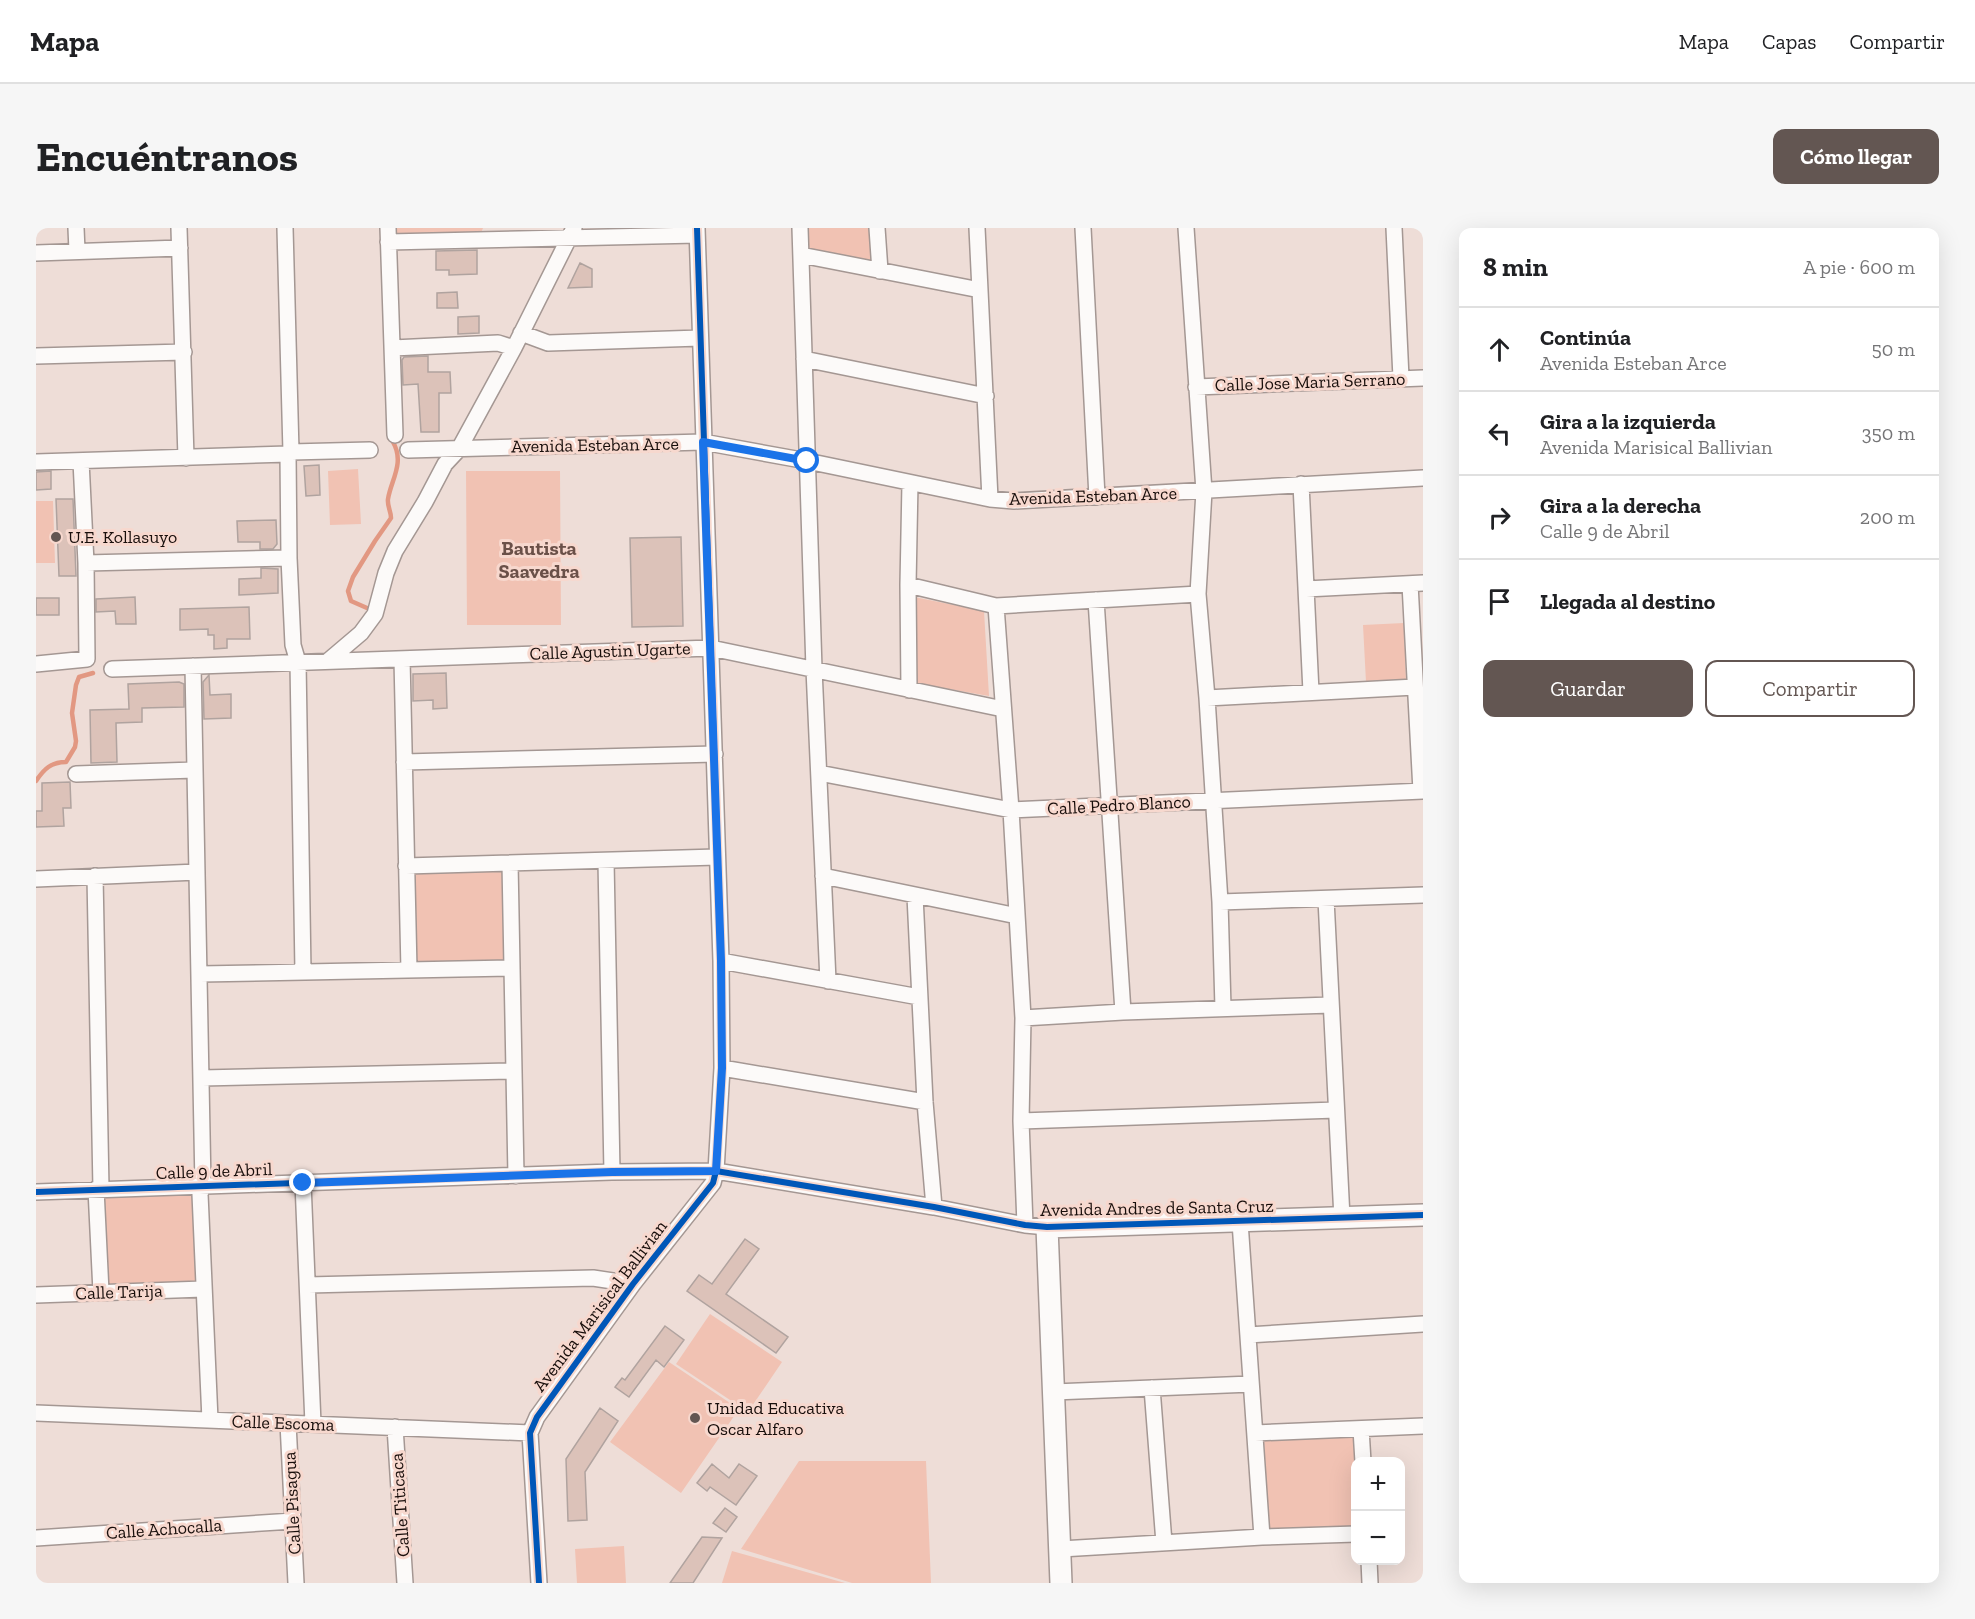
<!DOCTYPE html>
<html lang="es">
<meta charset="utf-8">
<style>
:root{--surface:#fff;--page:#f6f6f6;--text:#202124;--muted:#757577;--line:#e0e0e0;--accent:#635652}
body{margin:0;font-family:"Zilla Slab",serif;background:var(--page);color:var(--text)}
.controls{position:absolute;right:18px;bottom:18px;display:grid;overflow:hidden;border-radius:12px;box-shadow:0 6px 24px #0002}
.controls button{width:54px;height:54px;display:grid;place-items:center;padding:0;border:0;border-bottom:2px solid var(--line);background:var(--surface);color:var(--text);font:30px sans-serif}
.stop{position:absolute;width:18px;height:18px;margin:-14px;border:4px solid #1a73e8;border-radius:50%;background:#fff}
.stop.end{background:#1a73e8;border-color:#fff;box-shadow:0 2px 6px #0008}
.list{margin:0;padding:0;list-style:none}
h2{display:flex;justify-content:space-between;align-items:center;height:78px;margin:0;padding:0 24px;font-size:26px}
h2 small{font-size:20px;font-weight:400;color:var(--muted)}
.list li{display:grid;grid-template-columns:39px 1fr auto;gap:18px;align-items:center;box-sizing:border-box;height:84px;padding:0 24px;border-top:2px solid var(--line)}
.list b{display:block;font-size:22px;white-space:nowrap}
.list p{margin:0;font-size:20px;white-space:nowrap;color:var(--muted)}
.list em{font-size:20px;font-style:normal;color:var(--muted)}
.actions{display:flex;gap:12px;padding:18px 24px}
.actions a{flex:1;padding:14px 0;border:2px solid var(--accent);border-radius:12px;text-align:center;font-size:21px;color:var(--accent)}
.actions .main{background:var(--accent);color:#fff}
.icon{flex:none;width:33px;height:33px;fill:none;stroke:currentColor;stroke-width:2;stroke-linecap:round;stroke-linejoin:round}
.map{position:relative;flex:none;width:1387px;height:1355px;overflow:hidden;border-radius:12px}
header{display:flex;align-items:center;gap:36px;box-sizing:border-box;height:84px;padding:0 30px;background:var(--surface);border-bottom:2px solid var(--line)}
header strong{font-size:28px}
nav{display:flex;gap:33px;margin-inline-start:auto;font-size:21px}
.intro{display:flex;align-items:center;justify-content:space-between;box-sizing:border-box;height:144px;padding:0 36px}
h1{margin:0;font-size:42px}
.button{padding:15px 27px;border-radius:12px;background:var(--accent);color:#fff;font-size:21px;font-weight:700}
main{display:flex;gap:36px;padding:0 36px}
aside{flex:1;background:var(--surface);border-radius:12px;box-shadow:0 6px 24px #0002}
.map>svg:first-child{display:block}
.green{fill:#f1c2b3}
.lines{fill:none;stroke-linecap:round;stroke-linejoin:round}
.stream{stroke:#e29882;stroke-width:4.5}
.building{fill:#dcc2b9;stroke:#b0a39f;stroke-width:1.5}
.street-casing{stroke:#a49793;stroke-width:18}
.secondary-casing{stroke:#a49793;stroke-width:24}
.street{stroke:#fcfaf9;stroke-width:15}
.secondary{stroke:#fcfaf9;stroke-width:21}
.cycleway-casing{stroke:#f7d8ce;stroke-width:10}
.cycleway{stroke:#0057b8;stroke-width:6}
.route{stroke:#1a73e8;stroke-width:8}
.poi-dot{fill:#635652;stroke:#f7d8ce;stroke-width:2}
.labels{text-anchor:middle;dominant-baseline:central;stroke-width:6;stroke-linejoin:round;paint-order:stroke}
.street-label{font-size:18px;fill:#180e0b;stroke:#f7d8ce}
.poi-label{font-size:18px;fill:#180e0b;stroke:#f7d8ce;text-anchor:start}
.neighbourhood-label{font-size:20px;font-weight:bold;fill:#6a5048;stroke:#f7d8ce}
</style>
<header>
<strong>Mapa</strong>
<nav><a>Mapa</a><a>Capas</a><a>Compartir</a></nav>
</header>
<div class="intro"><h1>Encuéntranos</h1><a class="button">Cómo llegar</a></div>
<main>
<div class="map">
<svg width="1387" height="1355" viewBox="0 0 1387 1355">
<rect width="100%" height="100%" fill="#eeddd7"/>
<path class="green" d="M 357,0 L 447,0 L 445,5 L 360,8 Z
M 769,0 L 835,0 L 837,28 L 835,32 L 831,34 L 775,23 L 771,21 Z
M 322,241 L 325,296 L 294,297 L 292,243 Z
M 430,243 L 524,243 L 525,397 L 431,397 Z
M 0,273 L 17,273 L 19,335 L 0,335 Z
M 878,369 L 948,383 L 953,468 L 879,455 Z
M 1368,395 L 1370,452 L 1330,454 L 1327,397 Z
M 465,641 L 469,645 L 471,729 L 463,734 L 379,735 L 376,649 L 380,644 Z
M 158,966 L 162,1054 L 71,1058 L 68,970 Z
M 674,1086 L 746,1134 L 712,1184 L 640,1136 Z
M 633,1134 L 703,1181 L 645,1265 L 574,1214 Z
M 1319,1206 L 1319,1299 L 1233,1304 L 1228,1211 Z
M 763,1233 L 890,1233 L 895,1355 L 816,1355 L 705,1321 Z
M 588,1318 L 590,1355 L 541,1355 L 539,1321 Z
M 696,1323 L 809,1355 L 686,1355 Z"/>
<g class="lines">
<path class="stream" d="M 331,380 L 315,373 L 312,363 L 317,349 L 339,313 L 355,290 C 355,283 351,278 352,271 C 355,252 369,235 357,214
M 0,553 C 8,541 15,534 30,534 L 39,519 L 40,513 L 36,485 L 40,457 L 43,449 L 57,445"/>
</g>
<path class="building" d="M 441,22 L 441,46 L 413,47 L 413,42 L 400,42 L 400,23 Z
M 544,35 L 556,41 L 556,59 L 532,60 Z
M 421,64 L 422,80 L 401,80 L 401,65 Z
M 443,88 L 443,105 L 422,106 L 422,89 Z
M 392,128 L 392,144 L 414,144 L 415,165 L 403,165 L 403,204 L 385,204 L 382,156 L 367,157 L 366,132 L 368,129 Z
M 283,237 L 284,267 L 270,268 L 268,238 Z
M 15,243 L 15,261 L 0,262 L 0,244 Z
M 20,271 L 37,271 L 40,348 L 23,348 Z
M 240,292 L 241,316 L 237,321 L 224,321 L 224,314 L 202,314 L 201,293 Z
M 645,309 L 647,398 L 596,399 L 594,310 Z
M 225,340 L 242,341 L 242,365 L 203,367 L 203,351 L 225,350 Z
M 99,369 L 100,396 L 80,396 L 79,383 L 60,384 L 60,371 Z
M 0,370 L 23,370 L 23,387 L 0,387 Z
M 213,379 L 214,411 L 191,411 L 191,420 L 178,421 L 178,407 L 172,407 L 172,401 L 144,402 L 144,381 Z
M 410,445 L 411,480 L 397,481 L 397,472 L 377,473 L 377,446 Z
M 173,447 L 174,467 L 195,466 L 195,490 L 168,491 L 167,454 Z
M 143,454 L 148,456 L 148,479 L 106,480 L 106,494 L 80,495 L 81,534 L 55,535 L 54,482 L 93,481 L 92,456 Z
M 34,554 L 35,580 L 27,580 L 28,598 L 0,599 L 0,583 L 6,583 L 6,555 Z
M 709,1011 L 723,1021 L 690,1066 L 752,1109 L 740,1125 L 651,1063 L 663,1047 L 676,1056 Z
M 629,1098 L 648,1112 L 628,1139 L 620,1132 L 593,1169 L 579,1159 L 586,1150 L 589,1152 Z
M 564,1180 L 582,1193 L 549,1244 L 551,1292 L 532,1293 L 530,1231 Z
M 676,1236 L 693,1250 L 703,1236 L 721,1248 L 700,1277 L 674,1259 L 671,1263 L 661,1255 Z
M 689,1280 L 701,1289 L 690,1304 L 677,1295 Z
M 666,1309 L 686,1310 L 657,1355 L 634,1355 Z"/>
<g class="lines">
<g class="street-casing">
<path id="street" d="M 40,0 L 41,23
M 143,0 L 150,230
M 249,0 L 255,224 L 252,226 L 253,330 L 257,417 L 262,434 L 267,744
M 352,0 L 359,207
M 764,0 L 778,441 L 792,753
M 841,0 L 844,43
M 941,0 L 954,271
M 1047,0 L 1061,269
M 1150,0 L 1168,263 L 1162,366 L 1171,470 L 1184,674 L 1187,780
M 1358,0 L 1365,150
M 352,14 L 661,7
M 0,25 L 144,20
M 765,27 L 944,62
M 485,105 L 512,115 L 664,110
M 357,120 L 462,115 L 478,120
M 0,128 L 148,124
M 768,131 L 950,168
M 1160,159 L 1387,150
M 372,222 L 667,214 L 771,233 L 954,271 L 978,273 L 1387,250
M 255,224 L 334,222
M 0,234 L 252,226
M 1265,256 L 1275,464
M 50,335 L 253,330
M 1374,356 L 1385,563
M 872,357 L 960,378 L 1162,366
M 1270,361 L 1387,355
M 1060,372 L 1087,784
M 960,378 L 975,582 L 987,790 L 985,893 L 989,997
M 366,431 L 373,742
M 292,433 L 325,405 L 339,386 L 350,345 L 359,323 L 389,274 L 409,236 L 423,221 L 478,120 L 538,0
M 0,436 L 51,431 L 50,335 L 45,233
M 157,438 L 167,958 L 164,966 L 174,1192
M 76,441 L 675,420 L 967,481
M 873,462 L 872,357 L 874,255
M 1171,470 L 1379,459
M 368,534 L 679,526
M 783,545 L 975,582 L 1387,563
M 40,546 L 158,542
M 570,633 L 576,944
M 474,635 L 480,948
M 370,638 L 681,629
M 59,648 L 65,961
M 787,648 L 981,688
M 0,651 L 161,644
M 879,668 L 889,874 L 898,979
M 1290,671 L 1306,990
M 1184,674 L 1387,667
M 685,733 L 883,769
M 164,746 L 476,740
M 987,790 L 1087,784 L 1295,777
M 686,840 L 889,874
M 166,850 L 478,843
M 985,893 L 1300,882
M 267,955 L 277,1196
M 60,961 L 65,1064
M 0,964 L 576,944 L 680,943 L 898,979 L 989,997 L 1011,999
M 1204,994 L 1226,1309
M 272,1057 L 557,1050 L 597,1056
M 0,1067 L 167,1061
M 1212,1107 L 1387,1096
M 1116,1160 L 1128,1315
M 1018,1164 L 1215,1156
M 0,1185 L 494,1205
M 252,1195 L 260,1355
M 359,1199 L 369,1355
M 1325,1201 L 1327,1234
M 1219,1205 L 1387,1198
M 0,1310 L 257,1293
M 1025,1321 L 1226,1309 L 1320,1306
M 1333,1332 L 1334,1355
M 503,1355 L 494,1205 L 501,1189 L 597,1056 L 677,955 L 680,943 L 686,840 L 685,733 L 661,0"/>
</g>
<g class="secondary-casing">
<path id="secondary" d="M 1025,1355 L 1011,999 L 1387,987"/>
</g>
<use href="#street" class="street"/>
<use href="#secondary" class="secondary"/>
<g class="cycleway-casing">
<path id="cycleway" d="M 0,964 L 576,944 L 680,943 L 898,979 L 989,997 L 1011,999 L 1387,987
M 503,1355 L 494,1205 L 501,1189 L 597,1056 L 677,955 L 680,943 L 686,840 L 685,733 L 661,0"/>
</g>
<use href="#cycleway" class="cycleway"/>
</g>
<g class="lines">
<path class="route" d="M 267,955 L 576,944 L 680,943 L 686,840 L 685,733 L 667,214 L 771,233"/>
</g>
<g class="poi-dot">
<circle cx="20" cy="309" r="6"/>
<circle cx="659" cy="1190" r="6"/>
</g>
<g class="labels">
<g class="street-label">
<text transform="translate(1274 154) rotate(-2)">Calle Jose Maria Serrano</text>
<text transform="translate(559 217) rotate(-1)">Avenida Esteban Arce</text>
<text transform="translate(1057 268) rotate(-2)">Avenida Esteban Arce</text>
<text transform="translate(574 423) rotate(-2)">Calle Agustin Ugarte</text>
<text transform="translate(1083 577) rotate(-3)">Calle Pedro Blanco</text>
<text transform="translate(178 943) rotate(-2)">Calle 9 de Abril</text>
<text transform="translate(1121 980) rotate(-1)">Avenida Andres de Santa Cruz</text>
<text transform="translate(83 1064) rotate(-2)">Calle Tarija</text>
<text transform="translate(564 1078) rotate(-53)">Avenida Marisical Ballivian</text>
<text transform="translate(247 1195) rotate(2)">Calle Escoma</text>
<text transform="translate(256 1275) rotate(-93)">Calle Pisagua</text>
<text transform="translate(364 1277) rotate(-94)">Calle Titicaca</text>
<text transform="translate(128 1301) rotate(-4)">Calle Achocalla</text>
</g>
<g class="poi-label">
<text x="32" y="309">U.E. Kollasuyo</text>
<text x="671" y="1180">Unidad Educativa<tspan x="671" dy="21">Oscar Alfaro</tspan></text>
</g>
<g class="neighbourhood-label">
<text x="503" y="320">Bautista<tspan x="503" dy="23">Saavedra</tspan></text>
</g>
</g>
</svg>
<div class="controls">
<button>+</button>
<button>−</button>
</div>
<div class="stop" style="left:771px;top:233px"></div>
<div class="stop end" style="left:267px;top:955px"></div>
</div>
<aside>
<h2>8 min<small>A pie · 600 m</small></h2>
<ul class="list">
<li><svg class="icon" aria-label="ahead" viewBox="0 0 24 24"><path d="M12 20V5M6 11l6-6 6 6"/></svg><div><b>Continúa</b><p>Avenida Esteban Arce</p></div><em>50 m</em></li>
<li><svg class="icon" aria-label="left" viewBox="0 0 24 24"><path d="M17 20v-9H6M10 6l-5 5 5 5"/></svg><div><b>Gira a la izquierda</b><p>Avenida Marisical Ballivian</p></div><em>350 m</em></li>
<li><svg class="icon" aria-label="right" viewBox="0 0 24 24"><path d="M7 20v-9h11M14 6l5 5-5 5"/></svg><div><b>Gira a la derecha</b><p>Calle 9 de Abril</p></div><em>200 m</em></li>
<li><svg class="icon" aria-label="arrive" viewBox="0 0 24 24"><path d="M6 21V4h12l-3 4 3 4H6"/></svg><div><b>Llegada al destino</b></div></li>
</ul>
<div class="actions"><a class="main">Guardar</a><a>Compartir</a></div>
</aside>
</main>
